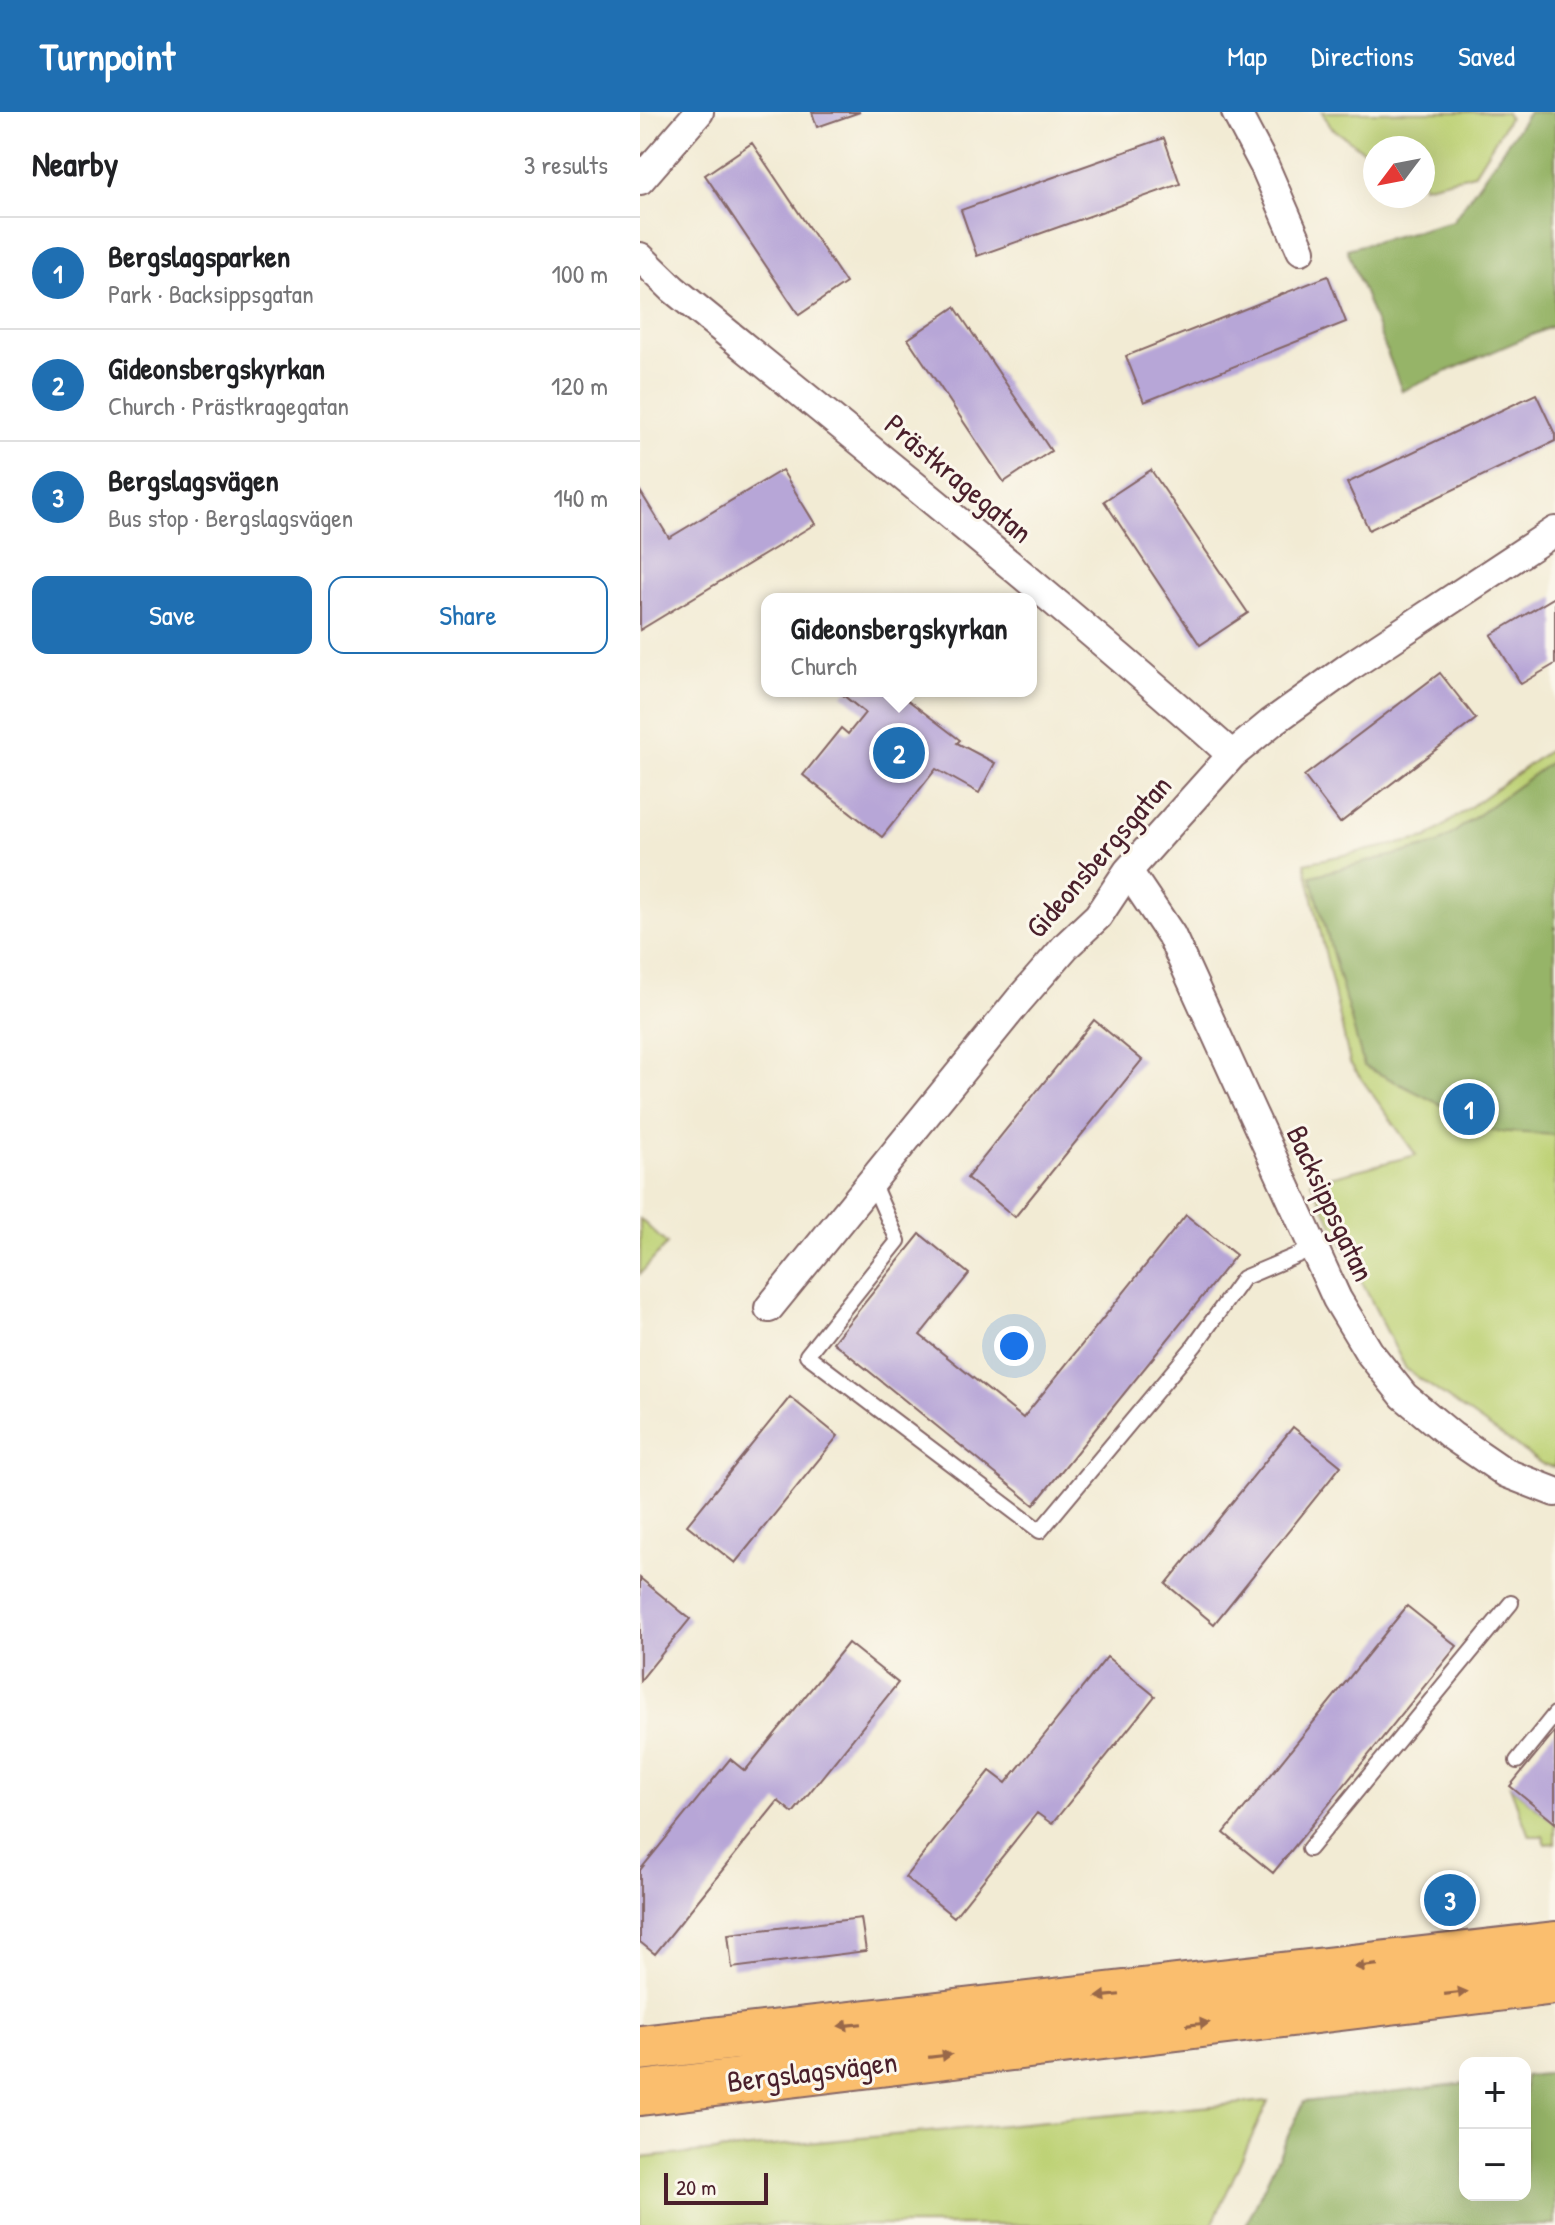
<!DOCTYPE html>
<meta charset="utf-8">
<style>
:root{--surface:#fff;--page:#f2f2f2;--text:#202124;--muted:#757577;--line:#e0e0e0;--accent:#1f6fb2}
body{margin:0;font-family:"Patrick Hand",sans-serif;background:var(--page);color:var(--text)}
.controls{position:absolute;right:24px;bottom:24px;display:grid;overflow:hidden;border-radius:16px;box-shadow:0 8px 32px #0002}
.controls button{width:72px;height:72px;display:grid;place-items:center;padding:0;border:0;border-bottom:2px solid var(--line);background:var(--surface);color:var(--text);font:40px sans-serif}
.compass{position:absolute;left:723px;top:24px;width:72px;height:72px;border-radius:50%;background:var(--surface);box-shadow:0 8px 32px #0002;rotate:238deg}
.scale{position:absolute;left:24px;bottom:20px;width:104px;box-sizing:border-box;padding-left:8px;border:4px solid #4a1f2b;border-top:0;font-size:22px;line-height:28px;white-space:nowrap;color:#4a1f2b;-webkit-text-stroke:6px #fbf7ec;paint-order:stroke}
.you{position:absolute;left:374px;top:1234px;width:28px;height:28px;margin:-20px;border:6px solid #fff;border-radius:50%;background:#1a73e8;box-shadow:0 0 0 12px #1a73e833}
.badge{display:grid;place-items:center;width:52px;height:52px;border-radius:50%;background:var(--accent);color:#fff;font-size:26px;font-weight:700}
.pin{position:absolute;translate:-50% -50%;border:4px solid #fff;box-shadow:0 2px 8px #0006}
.popup{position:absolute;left:121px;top:481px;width:276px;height:104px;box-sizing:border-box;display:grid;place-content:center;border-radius:16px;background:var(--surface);filter:drop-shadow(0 2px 6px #0005);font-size:26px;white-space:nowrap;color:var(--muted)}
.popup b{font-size:30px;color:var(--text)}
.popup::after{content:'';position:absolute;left:50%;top:100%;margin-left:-16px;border:16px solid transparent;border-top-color:var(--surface)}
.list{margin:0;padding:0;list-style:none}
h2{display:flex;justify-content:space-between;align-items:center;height:104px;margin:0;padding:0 32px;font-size:34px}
h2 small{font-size:26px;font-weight:400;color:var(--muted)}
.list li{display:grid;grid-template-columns:52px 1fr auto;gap:24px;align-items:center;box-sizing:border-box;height:112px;padding:0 32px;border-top:2px solid var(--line)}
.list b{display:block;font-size:30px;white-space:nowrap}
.list p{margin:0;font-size:26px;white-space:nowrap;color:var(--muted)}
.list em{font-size:26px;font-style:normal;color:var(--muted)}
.actions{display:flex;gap:16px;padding:24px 32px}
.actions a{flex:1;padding:18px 0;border:2px solid var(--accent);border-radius:16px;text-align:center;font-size:28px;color:var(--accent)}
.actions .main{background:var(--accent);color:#fff}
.map{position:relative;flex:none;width:915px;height:2113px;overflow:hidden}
header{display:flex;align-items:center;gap:48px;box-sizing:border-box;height:112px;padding:0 40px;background:var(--accent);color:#fff}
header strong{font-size:38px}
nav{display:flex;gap:44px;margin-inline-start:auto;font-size:28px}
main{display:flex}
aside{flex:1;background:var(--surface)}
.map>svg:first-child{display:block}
.green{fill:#bed276;stroke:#847850;stroke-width:2}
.forest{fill:#96b467;stroke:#706a49;stroke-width:2}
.building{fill:#b7a6d7}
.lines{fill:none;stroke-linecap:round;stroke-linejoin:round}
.lane-casing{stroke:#856666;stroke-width:18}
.street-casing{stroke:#856666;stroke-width:32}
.highway-casing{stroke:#856666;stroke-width:48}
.lane{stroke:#fff;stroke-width:14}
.street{stroke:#fff;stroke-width:28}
.highway{stroke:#fabe6e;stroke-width:44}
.oneway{fill:#996749}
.labels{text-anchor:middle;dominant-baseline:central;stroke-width:6;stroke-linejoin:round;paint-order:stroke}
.street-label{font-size:30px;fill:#4a1f2b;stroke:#fbf7ec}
</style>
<header>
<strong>Turnpoint</strong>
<nav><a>Map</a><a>Directions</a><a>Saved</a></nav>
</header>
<main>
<aside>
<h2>Nearby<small>3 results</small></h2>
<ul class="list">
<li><span class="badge">1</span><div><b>Bergslagsparken</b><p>Park · Backsippsgatan</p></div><em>100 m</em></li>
<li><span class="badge">2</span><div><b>Gideonsbergskyrkan</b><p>Church · Prästkragegatan</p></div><em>120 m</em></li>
<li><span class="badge">3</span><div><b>Bergslagsvägen</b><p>Bus stop · Bergslagsvägen</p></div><em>140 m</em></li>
</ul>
<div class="actions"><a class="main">Save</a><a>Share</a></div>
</aside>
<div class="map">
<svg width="915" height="2113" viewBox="0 0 915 2113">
<rect width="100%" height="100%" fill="#fbf7ec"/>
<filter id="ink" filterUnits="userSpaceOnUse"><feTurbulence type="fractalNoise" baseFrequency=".0125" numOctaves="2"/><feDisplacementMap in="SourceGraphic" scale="16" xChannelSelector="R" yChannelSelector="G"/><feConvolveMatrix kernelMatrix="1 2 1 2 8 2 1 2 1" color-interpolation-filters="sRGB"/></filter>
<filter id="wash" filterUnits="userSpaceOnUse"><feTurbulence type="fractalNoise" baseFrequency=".006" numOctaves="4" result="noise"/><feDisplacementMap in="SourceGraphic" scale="32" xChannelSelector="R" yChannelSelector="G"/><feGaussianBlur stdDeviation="1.8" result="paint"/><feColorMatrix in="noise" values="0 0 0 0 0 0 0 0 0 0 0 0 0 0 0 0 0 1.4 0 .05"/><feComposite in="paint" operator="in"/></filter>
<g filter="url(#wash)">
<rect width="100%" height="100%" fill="#f2ebd4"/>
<path class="green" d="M 682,0 L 866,0 L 869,6 L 834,62 L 783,74 L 783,36 L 735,36 L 735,47 L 691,15 Z
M 915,634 L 915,1355 L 902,1352 L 766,1257 L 671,1070 L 776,1043 L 710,951 L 665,751 L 787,726 Z
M 0,1107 L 27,1132 L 0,1162 Z
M 870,1674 L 915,1711 L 915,1731 L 906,1732 L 903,1724 L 889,1724 Z
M 628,1989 L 572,2113 L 0,2113 L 0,2046 Z"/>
<path class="forest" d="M 889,0 L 915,0 L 915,213 L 762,279 L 707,137 L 813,109 Z
M 915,647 L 915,1023 L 853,1019 L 724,954 L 671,764 L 798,732 Z
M 915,1961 L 915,2113 L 606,2113 L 664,1990 L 825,1971 L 825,2083 L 885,2083 L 885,1964 Z"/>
<g id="blocks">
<path class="building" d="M 172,0 L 220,0 L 177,15 Z
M 524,26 L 540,72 L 337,144 L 321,98 Z
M 112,31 L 206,171 L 159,203 L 65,63 Z
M 688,164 L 706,210 L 504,290 L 486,244 Z
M 315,195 L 411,339 L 364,370 L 268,227 Z
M 896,282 L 915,322 L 915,329 L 729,418 L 707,371 Z
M 142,358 L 175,412 L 0,518 L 0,379 L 29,426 Z
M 511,358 L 608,501 L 560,533 L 464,389 Z
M 915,485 L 915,552 L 881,572 L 851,523 Z
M 800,561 L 836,607 L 700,711 L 664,664 Z
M 206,579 L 256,579 L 320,628 L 317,631 L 355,651 L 339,681 L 296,657 L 242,725 L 163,663 L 201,616 L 208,622 L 225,601 L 203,583 Z
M 454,908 L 502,948 L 375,1105 L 327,1066 Z
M 546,1103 L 596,1143 L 394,1393 L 193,1230 L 280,1122 L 329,1162 L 280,1223 L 383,1306 Z
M 150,1285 L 198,1324 L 95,1451 L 47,1413 Z
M 653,1315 L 701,1354 L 574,1512 L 526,1472 Z
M 0,1466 L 50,1507 L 0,1569 Z
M 767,1494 L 817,1534 L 633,1761 L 584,1721 Z
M 208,1531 L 258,1571 L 153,1701 L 138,1689 L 15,1842 L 0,1830 L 0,1758 L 90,1647 L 105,1659 Z
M 467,1545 L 515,1584 L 412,1712 L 397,1701 L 314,1805 L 265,1765 L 350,1659 L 366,1671 Z
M 915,1619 L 915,1711 L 870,1674 Z
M 221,1806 L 226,1839 L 92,1856 L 88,1822 Z"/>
</g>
</g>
<g filter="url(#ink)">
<use href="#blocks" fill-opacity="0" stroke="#856666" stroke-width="2"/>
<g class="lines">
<g class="lane-casing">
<path id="lane" d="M 232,1070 L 258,1129 L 167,1243 L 400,1419 L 555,1233 L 603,1166 L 674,1136
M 877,1649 L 915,1602
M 669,1737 L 871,1491"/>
</g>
<g class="street-casing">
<path id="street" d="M 596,0 L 625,55 L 661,138
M 0,68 L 59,0
M 0,145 L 33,177 C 221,330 411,482 592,643
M 488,759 L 531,823 L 697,1187 L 729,1240 L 764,1284 L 812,1324 L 866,1361 L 915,1380
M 129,1196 L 379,888 L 426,834 L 458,804 L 488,759 L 592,643 L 631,611 L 709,555 L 915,419"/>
</g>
<g class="highway-casing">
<path id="highway" d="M 0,1936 L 915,1832
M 0,1981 L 915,1870"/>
</g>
<use href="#lane" class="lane"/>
<use href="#street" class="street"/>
<use href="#highway" class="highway"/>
</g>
<defs><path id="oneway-solid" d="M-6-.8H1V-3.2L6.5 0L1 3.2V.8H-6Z" transform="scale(2)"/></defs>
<g class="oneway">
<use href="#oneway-solid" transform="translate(726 1854) rotate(173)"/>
<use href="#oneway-solid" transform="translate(816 1881) rotate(-7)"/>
<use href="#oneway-solid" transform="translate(468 1884) rotate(174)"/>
<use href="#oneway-solid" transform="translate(558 1912) rotate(-7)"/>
<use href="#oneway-solid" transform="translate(210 1913) rotate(174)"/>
<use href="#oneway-solid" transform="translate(300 1944) rotate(-7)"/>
</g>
</g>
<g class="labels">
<g class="street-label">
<text transform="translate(319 366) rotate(40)">Prästkragegatan</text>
<text transform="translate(458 744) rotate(-49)">Gideonsbergsgatan</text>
<text transform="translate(691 1091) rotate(65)">Backsippsgatan</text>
<text transform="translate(172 1959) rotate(-7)">Bergslagsvägen</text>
</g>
</g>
</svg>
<div class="controls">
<button>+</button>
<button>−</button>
</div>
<svg class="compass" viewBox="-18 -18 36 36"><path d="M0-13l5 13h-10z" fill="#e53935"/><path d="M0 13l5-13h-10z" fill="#757577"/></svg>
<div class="scale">20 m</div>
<div class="you"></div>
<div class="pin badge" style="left:829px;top:997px">1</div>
<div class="pin badge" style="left:259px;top:641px">2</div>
<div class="popup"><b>Gideonsbergskyrkan</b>Church</div>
<div class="pin badge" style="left:810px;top:1788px">3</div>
</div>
</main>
